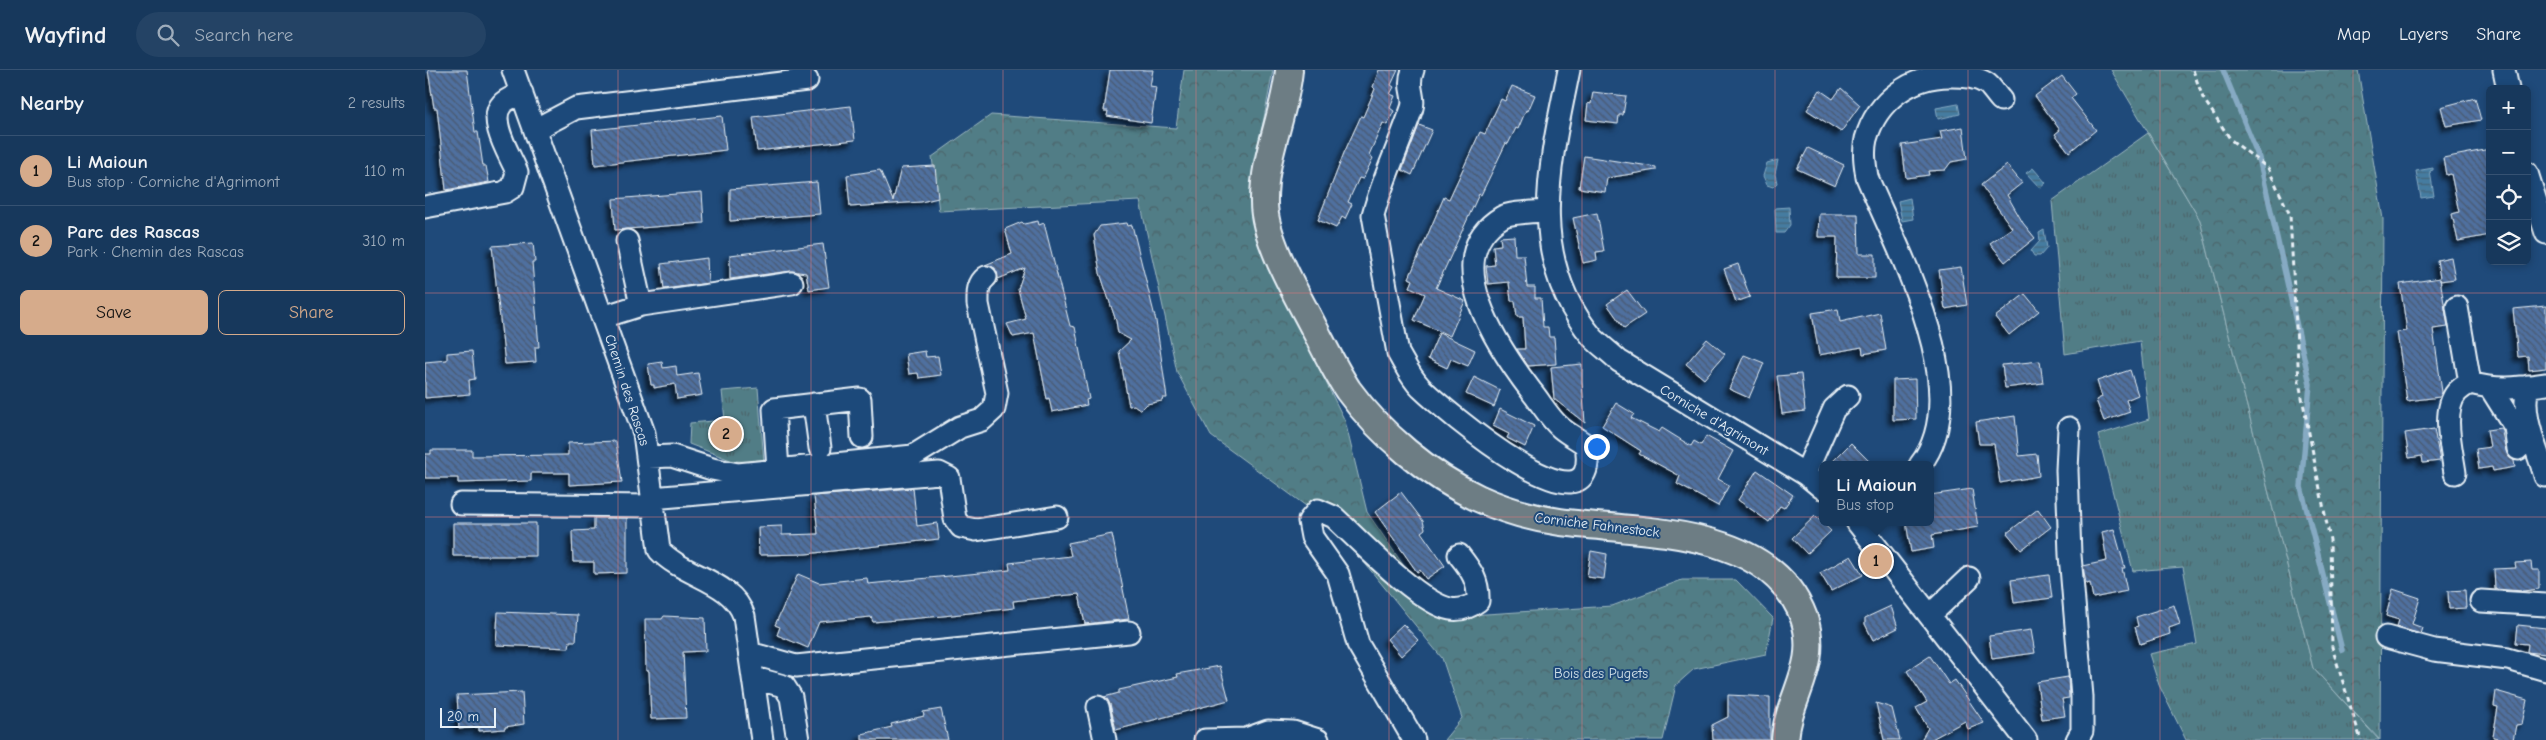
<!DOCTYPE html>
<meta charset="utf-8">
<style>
:root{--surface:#17385c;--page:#244365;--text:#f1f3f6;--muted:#9eacbb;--line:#365272;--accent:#d6ab8b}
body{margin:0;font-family:"Comic Neue",sans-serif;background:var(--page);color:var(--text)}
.controls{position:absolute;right:15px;top:15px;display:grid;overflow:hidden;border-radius:8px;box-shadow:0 2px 8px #0003}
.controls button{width:45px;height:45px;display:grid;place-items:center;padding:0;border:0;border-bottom:1px solid var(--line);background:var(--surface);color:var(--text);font:25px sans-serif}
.scale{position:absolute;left:15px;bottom:12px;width:56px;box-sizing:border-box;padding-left:5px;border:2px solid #e8f1f8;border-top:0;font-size:14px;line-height:18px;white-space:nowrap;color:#e8f1f8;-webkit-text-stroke:4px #1f4a7a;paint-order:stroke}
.you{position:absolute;left:1171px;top:376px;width:18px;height:18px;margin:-12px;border:4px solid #fff;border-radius:50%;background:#1a73e8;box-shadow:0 0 0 8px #1a73e833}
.badge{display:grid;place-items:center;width:32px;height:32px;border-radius:50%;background:var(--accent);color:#111;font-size:16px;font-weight:700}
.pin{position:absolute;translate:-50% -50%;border:2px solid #fff;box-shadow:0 1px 5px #0006}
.popup{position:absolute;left:1394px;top:391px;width:115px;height:65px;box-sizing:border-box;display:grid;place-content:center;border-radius:8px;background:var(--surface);filter:drop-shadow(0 1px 4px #0005);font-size:16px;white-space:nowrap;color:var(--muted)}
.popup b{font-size:19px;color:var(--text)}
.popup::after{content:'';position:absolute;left:50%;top:100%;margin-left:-10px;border:10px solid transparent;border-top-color:var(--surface)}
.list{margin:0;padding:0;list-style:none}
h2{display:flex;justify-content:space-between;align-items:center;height:65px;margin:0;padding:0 20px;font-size:21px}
h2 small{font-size:16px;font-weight:400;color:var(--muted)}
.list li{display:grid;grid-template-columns:32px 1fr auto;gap:15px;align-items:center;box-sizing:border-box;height:70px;padding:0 20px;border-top:1px solid var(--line)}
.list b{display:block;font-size:19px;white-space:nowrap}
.list p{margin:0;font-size:16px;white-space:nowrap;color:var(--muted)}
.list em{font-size:16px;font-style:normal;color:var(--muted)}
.actions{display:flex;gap:10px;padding:15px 20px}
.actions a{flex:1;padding:11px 0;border:1px solid var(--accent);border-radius:8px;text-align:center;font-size:18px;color:var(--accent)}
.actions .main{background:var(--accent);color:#111}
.icon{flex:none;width:28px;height:28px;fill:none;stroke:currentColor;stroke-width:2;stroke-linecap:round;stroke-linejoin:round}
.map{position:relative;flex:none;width:2121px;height:670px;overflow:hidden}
header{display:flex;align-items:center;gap:30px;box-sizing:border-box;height:70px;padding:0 25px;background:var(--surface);border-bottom:1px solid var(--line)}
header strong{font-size:24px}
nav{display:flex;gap:28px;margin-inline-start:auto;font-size:18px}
.search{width:350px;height:45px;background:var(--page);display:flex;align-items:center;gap:12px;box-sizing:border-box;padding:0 18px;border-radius:28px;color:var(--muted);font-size:19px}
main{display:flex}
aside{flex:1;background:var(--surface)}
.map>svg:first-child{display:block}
.grass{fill:url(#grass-tufts);stroke:#9cb7bf}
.forest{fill:url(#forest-crowns);stroke:#9cb7bf}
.water{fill:url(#water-rules);stroke:#86aac3}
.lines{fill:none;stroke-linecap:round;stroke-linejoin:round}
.stream{stroke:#86aac3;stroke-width:5.5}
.building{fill:url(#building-back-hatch);stroke:#e8f1f8;filter:url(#shadow)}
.minor-casing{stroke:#e8f1f8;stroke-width:25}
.major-casing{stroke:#e8f1f8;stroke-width:30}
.path{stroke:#e8f1f8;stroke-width:3;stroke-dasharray:5 4;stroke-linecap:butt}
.minor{stroke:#1f4a7a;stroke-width:21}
.major{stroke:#6d7d84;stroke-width:26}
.grid{fill:none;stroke:#dd787b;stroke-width:1;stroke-opacity:0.55}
.labels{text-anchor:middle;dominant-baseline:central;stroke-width:4;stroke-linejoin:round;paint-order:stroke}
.street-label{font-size:14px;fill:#e8f1f8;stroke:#1f4a7a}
.park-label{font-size:14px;fill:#d1e0e7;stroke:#1f4a7a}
</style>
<header>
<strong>Wayfind</strong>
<div class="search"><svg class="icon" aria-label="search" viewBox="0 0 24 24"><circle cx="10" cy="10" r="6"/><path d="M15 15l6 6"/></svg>Search here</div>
<nav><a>Map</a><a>Layers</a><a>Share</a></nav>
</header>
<main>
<aside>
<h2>Nearby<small>2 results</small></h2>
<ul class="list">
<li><span class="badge">1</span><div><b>Li Maioun</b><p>Bus stop · Corniche d'Agrimont</p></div><em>110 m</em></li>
<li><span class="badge">2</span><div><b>Parc des Rascas</b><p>Park · Chemin des Rascas</p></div><em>310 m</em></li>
</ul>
<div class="actions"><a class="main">Save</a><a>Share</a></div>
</aside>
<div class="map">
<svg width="2121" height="670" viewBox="0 0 2121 670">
<defs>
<pattern id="grass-tufts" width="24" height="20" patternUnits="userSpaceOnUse" patternTransform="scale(1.25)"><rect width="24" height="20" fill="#517d86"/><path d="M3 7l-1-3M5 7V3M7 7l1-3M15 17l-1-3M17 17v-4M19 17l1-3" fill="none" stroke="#4c656b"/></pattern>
<pattern id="forest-crowns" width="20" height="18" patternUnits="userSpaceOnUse" patternTransform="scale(1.25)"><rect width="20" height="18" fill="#517d86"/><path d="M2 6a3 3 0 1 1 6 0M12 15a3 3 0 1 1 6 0" fill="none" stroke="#4c656b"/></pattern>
<pattern id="water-rules" width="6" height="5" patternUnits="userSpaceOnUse" patternTransform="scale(1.25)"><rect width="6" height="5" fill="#447ba0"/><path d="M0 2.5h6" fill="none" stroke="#456479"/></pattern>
<pattern id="building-back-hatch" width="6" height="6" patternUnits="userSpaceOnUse" patternTransform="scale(1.25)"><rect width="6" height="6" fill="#4f6f9f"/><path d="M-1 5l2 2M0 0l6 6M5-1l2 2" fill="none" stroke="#4a5a70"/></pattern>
<filter id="shadow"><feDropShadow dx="-4.5" dy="4.5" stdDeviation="2.5" flood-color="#0009"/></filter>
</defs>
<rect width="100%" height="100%" fill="#1f4a7a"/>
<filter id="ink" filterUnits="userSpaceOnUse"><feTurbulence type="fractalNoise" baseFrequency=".02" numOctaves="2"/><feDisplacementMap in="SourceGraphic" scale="10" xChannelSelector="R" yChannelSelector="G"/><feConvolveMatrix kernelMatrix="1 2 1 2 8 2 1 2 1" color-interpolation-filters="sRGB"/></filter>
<g filter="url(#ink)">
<path class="grass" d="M 1723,63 L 1775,150 L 1888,598 L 1954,670 L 1761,670 L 1734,615 L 1724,584 L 1772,574 L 1758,497 L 1708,501 L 1673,365 L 1724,349 L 1715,271 L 1640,284 L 1627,131 Z
M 333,318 L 339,392 L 308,391 L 264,374 L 265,353 L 300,350 L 297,321 Z"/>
<path class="forest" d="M 759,0 L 848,0 L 832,85 L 841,191 L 920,351 L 942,442 L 1014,547 L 1187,536 L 1257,510 L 1311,510 L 1348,548 L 1341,584 L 1269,599 L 1251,615 L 1238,670 L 1019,670 L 1037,648 L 1017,588 L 911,458 L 786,366 L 752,302 L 715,131 L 514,141 L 507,87 L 566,45 L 751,58 Z
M 1686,0 L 1933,0 L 1958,149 L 1955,670 L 1888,598 L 1775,150 Z"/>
<path class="water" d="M 1533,34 L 1535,44 L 1513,49 L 1511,38 Z
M 1353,90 L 1350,104 L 1352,113 L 1348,117 L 1342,115 L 1338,106 L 1342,93 Z
M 1608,98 L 1621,113 L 1615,118 L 1601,103 Z
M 2008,98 L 2008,100 L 2005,101 L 2009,126 L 1996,128 L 1991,101 Z
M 1485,128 L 1488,149 L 1477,151 L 1473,131 Z
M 1364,137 L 1365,155 L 1359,163 L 1351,163 L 1350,138 Z
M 1619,160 L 1622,178 L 1615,186 L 1609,186 L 1606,181 L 1615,171 L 1614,163 Z"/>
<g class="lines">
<path class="stream" d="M 1798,0 L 1834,88 L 1885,314 L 1876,417 L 1917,580"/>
</g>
<path class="building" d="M 3,0 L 42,0 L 50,62 L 53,62 L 58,96 L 61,96 L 64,112 L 21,120 L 12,38 L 9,38 Z
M 685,0 L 728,0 L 725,16 L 731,17 L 726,53 L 682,46 L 683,41 L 679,41 Z
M 954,0 L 973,0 L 966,15 L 969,17 L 965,24 L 970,26 L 965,38 L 969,41 L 962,55 L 958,53 L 944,85 L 948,88 L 938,109 L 934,108 L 923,132 L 927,134 L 920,149 L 917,147 L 911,158 L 893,150 L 919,83 L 936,46 L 938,47 L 950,19 L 948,17 Z
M 1637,6 L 1651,24 L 1646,28 L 1671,60 L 1644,82 L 1630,64 L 1635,60 L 1610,26 Z
M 1087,16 L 1110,25 L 1103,41 L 1101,40 L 1093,59 L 1091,58 L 1083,74 L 1081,73 L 1056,125 L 1054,124 L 1011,218 L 1040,231 L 1025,266 L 989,250 L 1000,224 L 985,217 L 988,210 L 984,208 L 1019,127 L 1024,129 L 1055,62 L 1060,64 L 1076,29 L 1080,31 Z
M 1416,18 L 1435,35 L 1416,62 L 1382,40 L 1395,20 L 1408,29 Z
M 1168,22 L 1201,26 L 1198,45 L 1194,45 L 1193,54 L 1161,50 L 1163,33 L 1166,34 Z
M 2050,28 L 2056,50 L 2021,56 L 2016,37 Z
M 426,36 L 430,70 L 332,81 L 328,47 Z
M 297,46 L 301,80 L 170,95 L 167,60 Z
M 994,55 L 1007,60 L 987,105 L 977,100 Z
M 1538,57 L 1542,89 L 1526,92 L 1520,100 L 1503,101 L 1504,105 L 1481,108 L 1477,75 L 1517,69 L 1515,61 Z
M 1383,78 L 1419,95 L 1410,116 L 1372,99 Z
M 2065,79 L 2065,165 L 2033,171 L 2027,144 L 2034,142 L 2026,104 L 2021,105 L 2018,88 Z
M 1159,86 L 1231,97 L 1231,100 L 1182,108 L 1180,122 L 1154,118 Z
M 1582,95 L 1597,113 L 1582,125 L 1598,153 L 1610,168 L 1580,192 L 1565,173 L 1587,158 L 1556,115 Z
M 510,96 L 513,128 L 496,132 L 425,137 L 422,105 L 455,100 L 468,131 L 476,98 Z
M 392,112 L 395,144 L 305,151 L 305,119 Z
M 277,122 L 279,153 L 190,160 L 188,129 Z
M 1172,143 L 1179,181 L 1171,182 L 1172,190 L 1158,193 L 1148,148 Z
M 1394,144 L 1433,144 L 1434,184 L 1450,184 L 1450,208 L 1411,208 L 1412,167 L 1393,167 Z
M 613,151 L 614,155 L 619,153 L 645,256 L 650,257 L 664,329 L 661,330 L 662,335 L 627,342 L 624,328 L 622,329 L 609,263 L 588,267 L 582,254 L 601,249 L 593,219 L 600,198 L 573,209 L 570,198 L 560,195 L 587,184 L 580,159 L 597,152 L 599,154 Z
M 702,153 L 703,156 L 707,155 L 731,251 L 742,328 L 738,328 L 737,331 L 722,334 L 716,340 L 709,335 L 704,336 L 694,281 L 706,270 L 693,263 L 691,251 L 675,203 L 669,165 L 675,156 Z
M 1089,166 L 1090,185 L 1099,185 L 1102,217 L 1110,217 L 1110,228 L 1116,228 L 1118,257 L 1123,257 L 1124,267 L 1129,267 L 1131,294 L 1103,296 L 1092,279 L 1100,279 L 1098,247 L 1092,247 L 1090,231 L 1086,231 L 1084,212 L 1063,214 L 1061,196 L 1070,195 L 1068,176 L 1076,175 L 1075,167 Z
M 108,173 L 110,192 L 107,192 L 114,277 L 110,277 L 111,292 L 80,294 L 67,176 Z
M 398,174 L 404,217 L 384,220 L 381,203 L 366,201 L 305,209 L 305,185 Z
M 2026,187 L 2030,209 L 2015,211 L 2015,209 L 2023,257 L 2008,259 L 2017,322 L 2015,327 L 1982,331 L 1972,262 L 1982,261 L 1975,214 L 2015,208 L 2012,190 Z
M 282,188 L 283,213 L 239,219 L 236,194 Z
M 1313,194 L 1325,227 L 1311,232 L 1299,199 Z
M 1536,197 L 1542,235 L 1520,239 L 1514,200 Z
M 1202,220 L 1220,244 L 1199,258 L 1182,234 Z
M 1600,224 L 1614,241 L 1584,265 L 1570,247 Z
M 2121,236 L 2121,298 L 2104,300 L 2103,286 L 2093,287 L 2088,239 Z
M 1413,239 L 1415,252 L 1455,243 L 1461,280 L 1438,284 L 1437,277 L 1394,285 L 1387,243 Z
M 1014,263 L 1050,280 L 1043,296 L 1026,289 L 1022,298 L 1003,289 Z
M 1282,269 L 1300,284 L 1279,309 L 1261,294 Z
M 47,281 L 50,309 L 44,310 L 45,324 L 0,328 L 0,292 L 22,290 L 22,283 Z
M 500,281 L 501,287 L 513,286 L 516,305 L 494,308 L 493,303 L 484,304 L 481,284 Z
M 1319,285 L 1339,293 L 1324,328 L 1304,319 Z
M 1615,291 L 1618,313 L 1580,318 L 1577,295 Z
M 237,292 L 238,298 L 251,296 L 252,306 L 273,303 L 277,325 L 252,329 L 250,314 L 229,318 L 229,315 L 226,315 L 223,294 Z
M 1157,294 L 1157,312 L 1160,353 L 1129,329 L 1126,297 Z
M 1705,300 L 1713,325 L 1701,330 L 1705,342 L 1679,351 L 1671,330 L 1677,327 L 1672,311 Z
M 1376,304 L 1380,341 L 1357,344 L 1352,306 Z
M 1049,307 L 1075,320 L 1069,337 L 1041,324 Z
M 1490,309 L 1491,349 L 1468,350 L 1468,310 Z
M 1191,333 L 1209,344 L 1206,348 L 1234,362 L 1237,358 L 1266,376 L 1269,371 L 1276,375 L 1281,366 L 1308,381 L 1293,409 L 1304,415 L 1293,436 L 1252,414 L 1255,406 L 1214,384 L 1216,381 L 1177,356 Z
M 1075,339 L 1109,356 L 1100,377 L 1082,368 L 1084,364 L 1068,356 Z
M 1590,346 L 1594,386 L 1612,384 L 1614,406 L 1575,413 L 1569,374 L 1554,374 L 1551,352 Z
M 2076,358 L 2081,381 L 2089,391 L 2090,397 L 2068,401 L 2067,397 L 2054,399 L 2051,379 L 2065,377 L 2062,360 Z
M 2009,359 L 2015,391 L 1998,393 L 1997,386 L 1984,388 L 1980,363 Z
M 191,371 L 197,412 L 144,415 L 144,403 L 106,403 L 106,411 L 33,413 L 33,408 L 0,408 L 0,384 L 6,384 L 6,380 L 47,380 L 47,386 L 143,385 L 143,373 Z
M 1426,373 L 1448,395 L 1404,395 Z
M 1332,400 L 1368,425 L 1359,438 L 1355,436 L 1344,452 L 1313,430 Z
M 488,418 L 492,456 L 512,453 L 514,469 L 381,484 L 334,485 L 333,457 L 357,456 L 357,465 L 393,464 L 389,426 Z
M 1547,419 L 1553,457 L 1507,465 L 1509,478 L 1486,482 L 1481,452 L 1505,452 L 1505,425 Z
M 976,422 L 998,451 L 1000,459 L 996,462 L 1020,496 L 1001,509 L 995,500 L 992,502 L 950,442 Z
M 1613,439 L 1626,457 L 1596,480 L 1582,463 Z
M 1390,446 L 1406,461 L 1382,484 L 1367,468 Z
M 169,448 L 202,448 L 202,503 L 169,504 L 169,492 L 148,492 L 147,461 L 169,460 Z
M 28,453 L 111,453 L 111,486 L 28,486 Z
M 1689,459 L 1700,498 L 1697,498 L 1702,521 L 1668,528 L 1665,513 L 1661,514 L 1658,496 L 1682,491 L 1677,462 Z
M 687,464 L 704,549 L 660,554 L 654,524 L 588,531 L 589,538 L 518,546 L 448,552 L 446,547 L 394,552 L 383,578 L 352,565 L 355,557 L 350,555 L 373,504 L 394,513 L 442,508 L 443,514 L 585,500 L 584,493 L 646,486 L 643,473 Z
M 1166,481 L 1182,484 L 1179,509 L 1162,507 Z
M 1426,486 L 1438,505 L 1406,521 L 1395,503 Z
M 2106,492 L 2107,500 L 2114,500 L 2114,519 L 2098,521 L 2070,519 L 2069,499 L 2091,498 L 2090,493 Z
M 1624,505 L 1627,528 L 1589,533 L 1586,510 Z
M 1968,519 L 1995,528 L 1987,554 L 1998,558 L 1996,564 L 1972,557 L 1974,550 L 1961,546 Z
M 2040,520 L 2041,538 L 2024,539 L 2023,521 Z
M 1749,535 L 1755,554 L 1744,558 L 1745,564 L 1715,574 L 1710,557 L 1713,556 L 1711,547 Z
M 1466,536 L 1473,558 L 1448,570 L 1440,554 L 1440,548 Z
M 73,542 L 153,545 L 151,571 L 145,571 L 144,578 L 71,575 Z
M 239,546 L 280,548 L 281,581 L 258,582 L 261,648 L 226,649 L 224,601 L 221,601 L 220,549 L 237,549 Z
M 978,554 L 993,570 L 976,586 L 962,569 Z
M 2093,555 L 2121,558 L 2121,584 L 2102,582 L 2103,574 L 2091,573 Z
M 1606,560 L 1610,583 L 1567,589 L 1564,566 Z
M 1505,586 L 1524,614 L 1530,610 L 1559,653 L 1543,659 L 1540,651 L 1505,670 L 1496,670 L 1503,658 L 1491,638 L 1502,632 L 1482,601 Z
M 795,596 L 804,630 L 691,660 L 685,634 L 679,627 L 694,623 L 694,620 L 753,607 L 752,604 Z
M 1643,607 L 1644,628 L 1637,629 L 1640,646 L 1617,649 L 1612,612 Z
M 2071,621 L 2102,630 L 2097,654 L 2091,655 L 2088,670 L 2072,670 L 2072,668 L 2068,667 L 2073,637 L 2069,636 Z
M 97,622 L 99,654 L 80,657 L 80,659 L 54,661 L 54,657 L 34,659 L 32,625 Z
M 1303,625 L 1345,627 L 1345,670 L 1288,670 L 1287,655 L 1303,647 Z
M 1451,633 L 1467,638 L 1475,670 L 1459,670 Z
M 516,639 L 523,670 L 437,670 L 437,664 L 467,657 L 466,654 L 499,646 L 498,642 Z"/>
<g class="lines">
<g class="minor-casing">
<path id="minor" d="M 88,0 L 219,363 L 234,480 C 259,507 307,510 319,546 L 337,670
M 988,0 C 981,18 991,26 987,38 C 975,74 958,108 948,145 L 973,283 C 980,295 986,308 996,318 C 1017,338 1178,477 1161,375 C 1153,369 1143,364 1136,358 C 1125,349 1116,333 1107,322 C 1075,280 1010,187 1077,147 C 1085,142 1112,142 1122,141
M 1144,0 C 1125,93 1100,188 1168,268 C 1176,276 1186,283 1194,291 L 1380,404 L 1397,418
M 2079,0 L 2083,19
M 111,59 L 151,38 L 382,10
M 2102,103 L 2121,163
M 0,137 L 80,122 L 88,117 L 92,102 C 85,85 62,50 77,34 C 81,29 91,26 97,23
M 202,171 L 216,235
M 2032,237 L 2045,313 C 2074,321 2092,318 2121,314
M 178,247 L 216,235 L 367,213
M 2103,316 C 2095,345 2112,378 2120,406
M 2066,319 L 2090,357 L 2093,379
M 389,334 L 395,378
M 1644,358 L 1642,400 L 1645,485 L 1657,627 L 1657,661 L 1652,670
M 223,387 L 247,386 L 287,399 L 313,404 L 488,386 L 535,357 L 557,350 L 569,339 L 572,323 L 553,234 C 553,223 552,214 561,207
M 1495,395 C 1552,323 1472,179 1442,107 C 1440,94 1438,82 1441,69 C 1452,30 1487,5 1527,6 C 1537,6 1552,7 1561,13 C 1566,16 1571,25 1576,30
M 353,400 L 349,339 L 435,329 L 437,367
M 2030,403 C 2027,380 2016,341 2032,322 C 2036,318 2041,315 2045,313
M 1380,404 L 1409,339 L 1423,326
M 227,428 L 514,403 L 524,408 L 530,449 L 536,457 L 551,460 L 632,447
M 36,434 L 227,436
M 1432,452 L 1601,670
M 2056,531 L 2121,535
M 1505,545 L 1544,508
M 1961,567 L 2009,580 L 2083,589 L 2121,600
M 325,583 L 371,596 L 704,562
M 329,608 L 359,616 L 366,627 L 373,670
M 673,637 L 680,670
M 780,670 L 821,669 L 843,661 L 868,662 L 893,670
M 989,670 L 933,574 L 913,504 L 887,467 L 884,451 L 893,440 L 909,447 C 934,470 994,533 1025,539 C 1036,541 1045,537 1053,531 C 1054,511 1046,500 1034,485"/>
</g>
<g class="major-casing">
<path id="major" d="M 864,0 C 860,45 838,87 839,133 C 839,169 872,225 889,258 C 900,279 910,300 923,320 C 955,364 1004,405 1053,428 C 1079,440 1107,448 1135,452 C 1215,463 1345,455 1379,548 C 1395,596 1363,626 1360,670"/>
</g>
<path class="path" d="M 1768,0 L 1778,28 L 1806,70 L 1843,98 L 1865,145 L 1874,312 L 1905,470 L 1907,577 L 1936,670"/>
<use href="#minor" class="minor"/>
<use href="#major" class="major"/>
</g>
</g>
<path class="grid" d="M 193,0 L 193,670M 386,0 L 386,670M 578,0 L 578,670M 771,0 L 771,670M 964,0 L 964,670M 1157,0 L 1157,670M 1350,0 L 1350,670M 1543,0 L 1543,670M 1735,0 L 1735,670M 1928,0 L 1928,670M 0,223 L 2121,223M 0,447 L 2121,447"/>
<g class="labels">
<g class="street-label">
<text transform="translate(202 320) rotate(72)">Chemin des Rascas</text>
<text transform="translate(1289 350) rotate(31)">Corniche d'Agrimont</text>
<text transform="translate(1172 455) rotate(7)">Corniche Fahnestock</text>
</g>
<g class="park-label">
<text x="1176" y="603">Bois des Pugets</text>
</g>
</g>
</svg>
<div class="controls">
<button>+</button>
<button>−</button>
<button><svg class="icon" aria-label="locate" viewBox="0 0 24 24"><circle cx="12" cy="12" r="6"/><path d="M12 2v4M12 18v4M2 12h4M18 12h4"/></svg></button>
<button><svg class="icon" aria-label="layers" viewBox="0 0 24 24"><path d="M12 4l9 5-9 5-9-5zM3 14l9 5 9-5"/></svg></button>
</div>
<div class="scale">20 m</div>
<div class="you"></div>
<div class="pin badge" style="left:1451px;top:491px">1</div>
<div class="popup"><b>Li Maioun</b>Bus stop</div>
<div class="pin badge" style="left:301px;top:364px">2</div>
</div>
</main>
